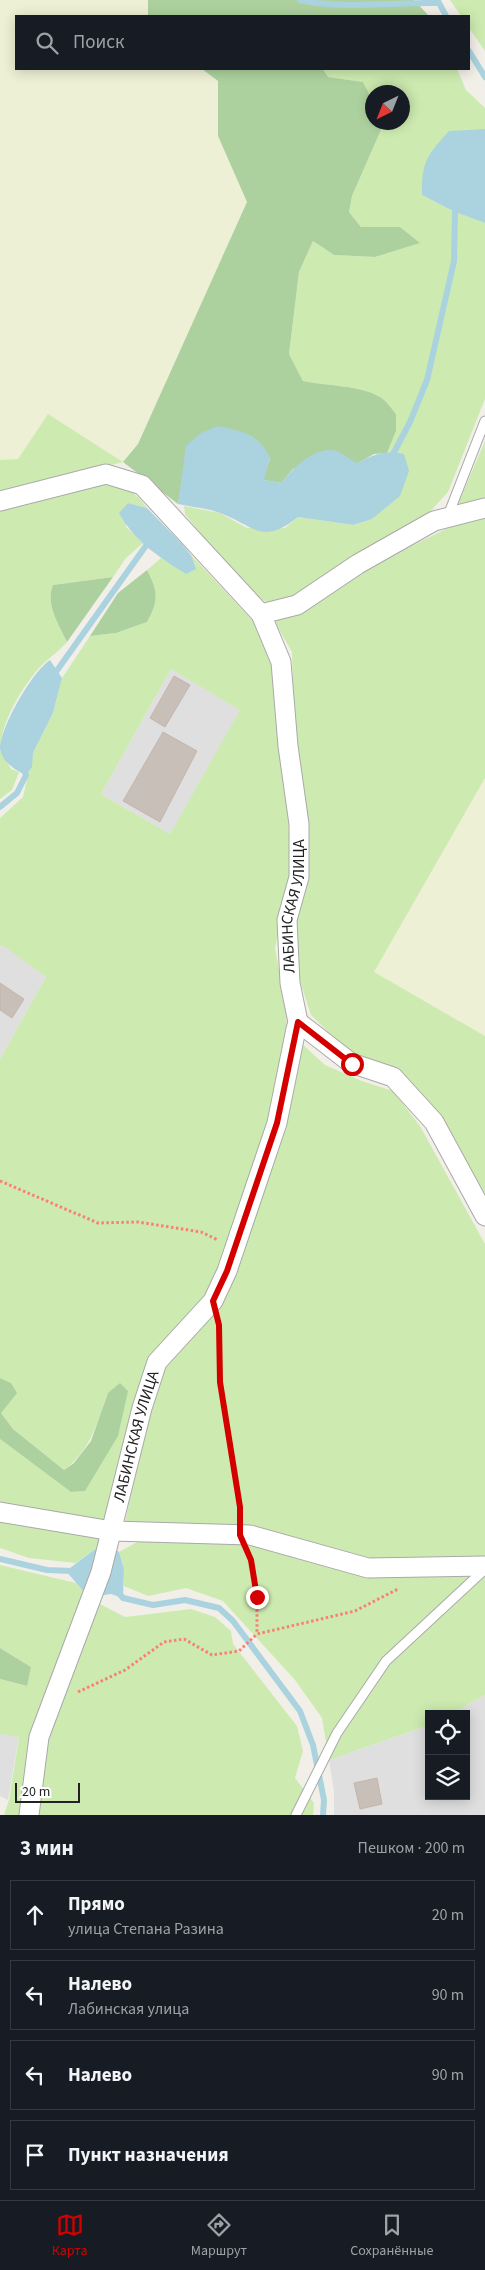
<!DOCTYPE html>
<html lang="ru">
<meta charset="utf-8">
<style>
:root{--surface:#171b24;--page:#20242c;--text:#f1f3f6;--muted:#9ea1a6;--line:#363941;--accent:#d40000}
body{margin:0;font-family:"Source Sans 3",sans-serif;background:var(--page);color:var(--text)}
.controls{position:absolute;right:15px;bottom:15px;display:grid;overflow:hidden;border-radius:0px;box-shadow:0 2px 12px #0003}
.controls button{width:45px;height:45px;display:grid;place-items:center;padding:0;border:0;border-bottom:1px solid var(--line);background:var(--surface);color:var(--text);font:25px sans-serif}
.compass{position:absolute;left:365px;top:85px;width:45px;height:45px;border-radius:50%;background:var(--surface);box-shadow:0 2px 12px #0003;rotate:223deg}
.scale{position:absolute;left:15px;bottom:12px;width:65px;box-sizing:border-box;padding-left:5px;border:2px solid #222;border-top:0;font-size:14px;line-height:18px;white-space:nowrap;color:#222;-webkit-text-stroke:4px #fff;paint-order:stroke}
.stop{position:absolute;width:15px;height:15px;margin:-11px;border:4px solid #d40000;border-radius:50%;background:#fff}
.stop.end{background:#d40000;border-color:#fff;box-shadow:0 1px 5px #0008}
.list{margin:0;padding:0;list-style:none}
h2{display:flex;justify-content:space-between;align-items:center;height:65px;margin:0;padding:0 20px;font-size:21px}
h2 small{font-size:16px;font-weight:400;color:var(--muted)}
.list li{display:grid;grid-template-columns:32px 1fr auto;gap:15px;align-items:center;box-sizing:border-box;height:70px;margin:0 10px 10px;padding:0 10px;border:1px solid var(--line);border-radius:0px}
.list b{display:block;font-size:19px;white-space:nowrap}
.list p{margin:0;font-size:16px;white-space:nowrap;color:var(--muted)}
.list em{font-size:16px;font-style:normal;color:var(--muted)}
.icon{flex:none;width:28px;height:28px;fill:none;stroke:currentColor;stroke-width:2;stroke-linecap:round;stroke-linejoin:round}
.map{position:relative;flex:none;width:485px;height:1815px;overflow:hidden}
.search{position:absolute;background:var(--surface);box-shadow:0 2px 12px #0003;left:15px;right:15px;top:15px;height:55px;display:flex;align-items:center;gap:12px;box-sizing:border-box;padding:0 18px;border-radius:0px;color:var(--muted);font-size:19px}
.sheet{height:385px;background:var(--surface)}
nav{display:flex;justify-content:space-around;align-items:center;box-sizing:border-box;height:70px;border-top:1px solid var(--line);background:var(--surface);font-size:14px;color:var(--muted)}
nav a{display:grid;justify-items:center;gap:2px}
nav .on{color:var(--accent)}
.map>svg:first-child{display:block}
.residential{fill:#e0dfdf}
.farmland{fill:#eef0d5}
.grass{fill:#cdebb0;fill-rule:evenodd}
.forest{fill:#add19e}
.water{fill:#aad3df}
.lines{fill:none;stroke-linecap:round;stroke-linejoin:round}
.stream{stroke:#aad3df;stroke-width:6}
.building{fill:#c7bfb8;stroke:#c4b6ab}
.service-casing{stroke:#a9a9a9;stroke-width:11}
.minor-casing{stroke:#a9a9a9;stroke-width:21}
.path{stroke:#fa8072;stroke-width:3;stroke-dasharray:2.5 2.5;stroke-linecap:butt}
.service{stroke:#fff;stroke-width:9}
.minor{stroke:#fff;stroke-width:19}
.route{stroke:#d40000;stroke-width:6}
.labels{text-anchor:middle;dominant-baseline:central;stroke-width:4;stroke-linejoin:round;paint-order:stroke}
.street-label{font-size:16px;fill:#222;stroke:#fff}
</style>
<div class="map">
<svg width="485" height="1815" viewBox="0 0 485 1815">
<rect width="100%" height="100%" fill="#f2efe9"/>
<path class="residential" d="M 171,669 L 241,710 L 170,834 L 101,794 Z
M 2,944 L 46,977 L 0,1059 L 0,947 Z
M 485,1695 L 485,1815 L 334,1815 L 334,1791 L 329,1760 L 429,1725 L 429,1796 L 466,1796 L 466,1714 L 451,1714 Z
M 0,1734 L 19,1736 L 8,1800 L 0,1796 Z"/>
<path class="farmland" d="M 0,0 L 148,0 L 148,16 L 16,16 L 16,69 L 202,69 L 218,81 L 218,136 L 247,202 L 138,444 L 123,462 L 48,414 L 18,459 L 0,460 Z
M 485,778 L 485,1036 L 374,972 Z"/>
<path class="grass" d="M 450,0 L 485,0 L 485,51 L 469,28 L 469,16 L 461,16 Z
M 323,69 L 457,69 L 466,90 L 485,108 L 485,129 L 422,195 L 455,212 L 485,223 L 485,399 L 448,492 L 427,515 L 312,588 L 273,604 L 251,596 L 185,514 L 184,506 L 220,513 L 247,528 L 285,528 L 298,517 L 353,525 L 372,519 L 395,451 L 387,453 L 396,431 L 396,414 C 392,409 386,400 380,397 C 360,385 326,386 303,381 L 289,354 L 299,272 L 313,241 L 334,255 L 375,257 L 419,243 L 400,227 L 361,227 L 349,212 L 352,196 L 384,123 L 402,122 L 402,92 L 372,92 L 372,99 L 363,82 L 328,77 Z
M 48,414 L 123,462 L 0,494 L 0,460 L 18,459 Z
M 485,441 L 485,498 L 458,504 Z
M 99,484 C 123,489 132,486 147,508 L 128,503 L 126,527 L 143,543 L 126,558 L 113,577 L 53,585 C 45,604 59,625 67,642 C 59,651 45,661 38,669 C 20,691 2,721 0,749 L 0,508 Z
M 485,515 L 485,778 L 374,972 L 485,1036 L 485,1206 L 437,1117 L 396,1067 L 353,1057 L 311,1015 L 298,975 L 295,919 L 309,858 L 294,733 L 292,652 L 272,617 L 317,603 L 381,561 L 466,519 Z
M 191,555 L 256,624 L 276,669 L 292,869 L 275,948 L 287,1011 L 285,1045 L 270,1119 L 220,1270 L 199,1305 L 155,1349 L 143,1378 L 98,1547 L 76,1563 L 29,1558 L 0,1548 L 0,1439 L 71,1492 L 85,1491 L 108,1393 C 97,1423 91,1450 64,1470 L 13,1429 L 1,1413 L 11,1383 L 0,1378 L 0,1059 L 46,977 L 2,945 L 0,947 L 0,818 L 23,797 L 33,753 L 53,713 L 62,678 L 90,636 L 116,633 L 147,622 C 159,601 158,591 147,570 L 161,558 L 186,573 L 195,569 ZM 171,669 L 240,710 L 170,834 L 101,794 Z
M 0,750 L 11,769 L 19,772 L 12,790 L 0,799 Z
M 301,1043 L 325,1065 L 362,1081 L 393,1091 L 420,1126 L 485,1244 L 485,1558 L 377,1561 L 124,1526 L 151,1406 L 162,1366 L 217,1305 L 237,1271 Z
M 141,1540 L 257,1541 L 372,1574 L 485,1573 L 485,1695 L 451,1714 L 429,1714 L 429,1725 L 329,1760 L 322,1718 L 295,1680 L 223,1601 L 186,1588 L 148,1596 L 124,1586 L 124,1569 L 119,1552 Z
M 0,1565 L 76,1583 L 84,1592 L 25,1815 L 4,1815 L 9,1800 L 19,1737 L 0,1734 L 0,1679 L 26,1686 L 31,1667 L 0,1648 Z
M 98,1603 L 125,1617 L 191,1609 L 215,1617 L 231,1631 L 233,1644 L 297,1726 L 303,1751 L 295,1778 L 314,1803 L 313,1815 L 34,1815 L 44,1735 Z"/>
<path class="forest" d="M 148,0 L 414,0 L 429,16 L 148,16 Z
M 202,69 L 323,69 L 328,77 L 363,82 L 372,99 L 372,122 L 384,123 L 352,196 L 349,212 L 361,227 L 400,227 L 420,243 L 375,257 L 334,255 L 313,241 L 299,272 L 289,354 L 303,381 C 326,386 360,385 380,397 C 386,400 392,409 396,414 L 396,431 L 387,453 L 374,454 L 356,464 L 336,451 L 293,469 L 281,483 L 263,480 L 270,458 L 184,469 L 178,504 L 123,462 L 138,444 L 247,202 L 218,136 L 218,81 Z
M 147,570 C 158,591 159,601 147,622 L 116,633 L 90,636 L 118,593 Z
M 113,577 L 67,642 C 59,625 45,604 53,585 Z
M 0,1378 L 11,1383 L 17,1393 L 1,1413 L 13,1429 L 64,1470 L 74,1463 L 91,1441 L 108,1393 L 120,1383 L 128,1391 L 118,1436 L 85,1491 L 71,1492 L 0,1439 Z
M 0,1648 L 31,1667 L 27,1686 L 0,1679 Z"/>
<path class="water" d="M 485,129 L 485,223 L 455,212 L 422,195 C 421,162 428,154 449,131 Z
M 218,426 C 245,432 256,433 270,457 L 264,480 L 281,483 C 293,469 315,445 336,451 C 343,453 351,460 357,463 C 372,455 387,449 404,454 L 409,471 L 400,496 L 372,519 L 353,525 L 298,517 C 262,546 255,526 220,513 C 207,508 191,507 178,504 L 186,446 L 201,433 Z
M 128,503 L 147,508 L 182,544 L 191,555 L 196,569 L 186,574 C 159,557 134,541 119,513 Z
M 50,660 L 62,678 L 53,713 L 33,753 L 32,767 L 26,775 C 15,770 3,763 0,749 C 0,728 32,672 50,660 Z
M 109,1544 L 119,1552 L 124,1569 L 123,1598 L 111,1594 L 92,1597 L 84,1592 L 66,1571 L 98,1547 Z"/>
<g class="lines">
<path class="stream" d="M 300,0 C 345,10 392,2 438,3
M 438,1 L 446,16
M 469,51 L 485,77
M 391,458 L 410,422 L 427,380 L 454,261 L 455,212 L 460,205
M 53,676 L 150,540
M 0,807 L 17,793 L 26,775 L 23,768
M 0,1559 L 47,1570 L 72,1571
M 118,1592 L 123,1598 L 153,1605 L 185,1600 L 219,1608 L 233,1621 L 300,1711 L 313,1745 L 324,1800 L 323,1815"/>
</g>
<path class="building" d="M 174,676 L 190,685 L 165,727 L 150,718 Z
M 163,732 L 197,751 L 160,822 L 123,801 Z
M 0,983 L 24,999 L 12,1018 L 0,1010 Z
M 377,1778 L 382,1804 L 360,1809 L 354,1783 Z"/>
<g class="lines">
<g class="service-casing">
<path id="service" d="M 447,518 L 485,421
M 296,1815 L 337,1733 L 386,1661 L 485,1569"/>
</g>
<g class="minor-casing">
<g id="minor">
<path d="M 0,501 L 106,474 L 142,485 L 261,614"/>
<path d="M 298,1022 L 351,1063 L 393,1077 L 434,1122 L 485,1216"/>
<path d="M 0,1512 L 112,1531 L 250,1535 L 368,1568 L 485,1566"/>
<path id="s1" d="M 29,1815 L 39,1737 L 101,1572 L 142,1408 L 157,1362 L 213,1301 L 227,1271 L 277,1123 L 296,1029 L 298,1022 L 290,983 L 287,920 L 299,877 L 299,824 L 288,746 L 281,662 L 261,614 L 297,605 L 358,564 L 434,521 L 485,508"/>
</g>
</g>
<path class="path" d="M 0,1181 L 98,1223 L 138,1222 L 201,1232 L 218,1240
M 219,1323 L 220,1382 L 240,1515
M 249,1555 L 257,1597 L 257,1634
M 78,1692 L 125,1670 L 164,1642 L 184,1639 L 212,1655 L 239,1651 L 257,1634 L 355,1611 L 398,1589"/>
<use href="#service" class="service"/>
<use href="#minor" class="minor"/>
</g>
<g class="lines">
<path class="route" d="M 257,1597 L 251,1560 L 240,1535 L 240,1507 L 220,1382 L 219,1325 L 213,1301 L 227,1271 L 277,1123 L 298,1022 L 352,1064"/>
</g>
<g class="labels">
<g class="street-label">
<text stroke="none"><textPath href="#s1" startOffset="965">ЛАБИНСКАЯ УЛИЦА</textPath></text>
<text stroke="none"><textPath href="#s1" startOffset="395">ЛАБИНСКАЯ УЛИЦА</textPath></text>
</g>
</g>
</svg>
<div class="controls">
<button><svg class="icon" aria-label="locate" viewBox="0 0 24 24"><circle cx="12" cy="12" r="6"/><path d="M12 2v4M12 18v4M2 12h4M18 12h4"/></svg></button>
<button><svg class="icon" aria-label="layers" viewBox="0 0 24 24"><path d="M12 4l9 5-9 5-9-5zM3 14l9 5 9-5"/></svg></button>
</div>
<svg class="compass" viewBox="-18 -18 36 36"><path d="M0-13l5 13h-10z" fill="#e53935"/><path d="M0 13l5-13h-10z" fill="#9ea1a6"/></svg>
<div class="scale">20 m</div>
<div class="stop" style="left:352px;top:1064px"></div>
<div class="stop end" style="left:257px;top:1597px"></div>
<div class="search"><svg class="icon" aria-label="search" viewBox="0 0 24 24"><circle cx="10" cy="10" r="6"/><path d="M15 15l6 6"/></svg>Поиск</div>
</div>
<section class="sheet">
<h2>3 мин<small>Пешком · 200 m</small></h2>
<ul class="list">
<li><svg class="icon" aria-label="ahead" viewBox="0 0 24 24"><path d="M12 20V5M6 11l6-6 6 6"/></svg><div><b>Прямо</b><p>улица Степана Разина</p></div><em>20 m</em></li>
<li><svg class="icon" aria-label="left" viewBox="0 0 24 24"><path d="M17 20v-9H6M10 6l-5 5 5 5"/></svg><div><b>Налево</b><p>Лабинская улица</p></div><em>90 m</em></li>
<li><svg class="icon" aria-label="left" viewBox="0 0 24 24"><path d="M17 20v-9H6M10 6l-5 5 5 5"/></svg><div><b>Налево</b></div><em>90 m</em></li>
<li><svg class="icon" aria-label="arrive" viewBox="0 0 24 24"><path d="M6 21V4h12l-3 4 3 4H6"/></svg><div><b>Пункт назначения</b></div></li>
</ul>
</section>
<nav>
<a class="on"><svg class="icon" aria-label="map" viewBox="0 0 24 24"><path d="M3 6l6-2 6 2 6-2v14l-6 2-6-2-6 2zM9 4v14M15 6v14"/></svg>Карта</a>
<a><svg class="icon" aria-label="directions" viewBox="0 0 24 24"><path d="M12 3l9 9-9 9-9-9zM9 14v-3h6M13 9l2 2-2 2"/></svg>Маршрут</a>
<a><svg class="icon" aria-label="saved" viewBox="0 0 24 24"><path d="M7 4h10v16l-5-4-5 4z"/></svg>Сохранённые</a>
</nav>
